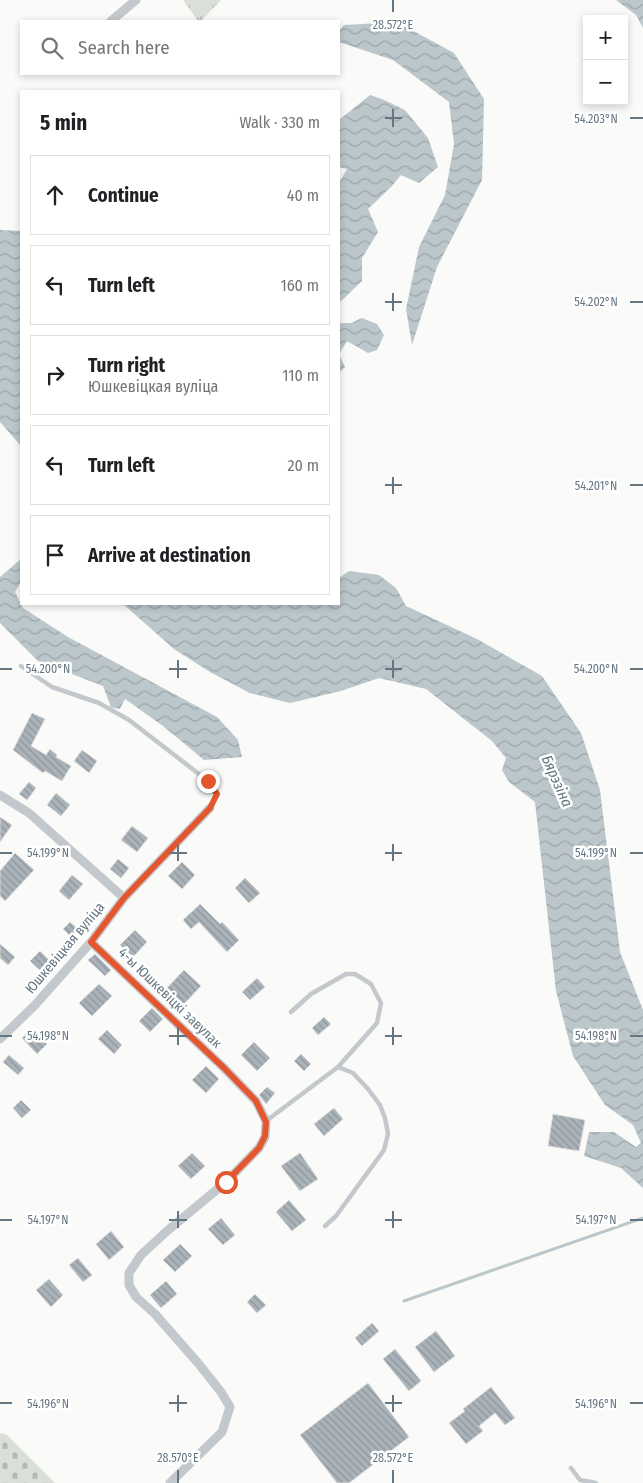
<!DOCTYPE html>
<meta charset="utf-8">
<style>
:root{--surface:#fff;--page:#f2f2f2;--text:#202124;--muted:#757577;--line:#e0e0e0}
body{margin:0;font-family:"Fira Sans Condensed",sans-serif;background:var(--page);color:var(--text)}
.controls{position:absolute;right:15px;top:15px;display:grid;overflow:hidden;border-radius:0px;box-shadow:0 2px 8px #0003}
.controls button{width:45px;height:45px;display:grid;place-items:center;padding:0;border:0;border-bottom:1px solid var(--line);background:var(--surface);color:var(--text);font:25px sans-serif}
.stop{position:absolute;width:15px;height:15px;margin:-11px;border:4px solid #e4572e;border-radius:50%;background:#fff}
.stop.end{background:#e4572e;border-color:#fff;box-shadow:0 1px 5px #0008}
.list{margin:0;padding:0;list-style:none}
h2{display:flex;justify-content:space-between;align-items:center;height:65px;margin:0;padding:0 20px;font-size:21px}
h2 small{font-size:16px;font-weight:400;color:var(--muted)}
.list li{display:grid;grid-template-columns:32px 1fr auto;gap:15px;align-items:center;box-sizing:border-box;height:80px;margin:0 10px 10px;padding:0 10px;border:1px solid var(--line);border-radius:0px}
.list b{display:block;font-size:19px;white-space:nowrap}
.list p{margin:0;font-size:16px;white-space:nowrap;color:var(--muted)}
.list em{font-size:16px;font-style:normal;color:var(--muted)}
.icon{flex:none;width:28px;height:28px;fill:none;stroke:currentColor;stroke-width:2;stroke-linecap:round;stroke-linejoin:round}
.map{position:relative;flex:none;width:643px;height:1483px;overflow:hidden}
.search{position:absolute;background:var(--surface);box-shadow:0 2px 8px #0003;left:20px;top:20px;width:320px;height:55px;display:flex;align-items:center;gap:12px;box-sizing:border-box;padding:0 18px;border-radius:0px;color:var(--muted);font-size:19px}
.panel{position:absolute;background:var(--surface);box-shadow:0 2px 8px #0003;left:20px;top:90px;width:320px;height:515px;border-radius:0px}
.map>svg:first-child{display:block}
.grass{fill:url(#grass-tufts)}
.cemetery{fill:url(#cemetery-stones)}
.water{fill:url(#water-waves)}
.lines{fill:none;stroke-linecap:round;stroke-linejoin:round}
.stream{stroke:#bbc7cb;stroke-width:3}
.building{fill:url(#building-back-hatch);stroke:#dcdcda}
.lane{stroke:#c3c8cc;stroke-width:4.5}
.street{stroke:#c3c8cc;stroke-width:9}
.route{stroke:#e4572e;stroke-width:6}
.ticks{fill:none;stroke:#657683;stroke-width:2}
.labels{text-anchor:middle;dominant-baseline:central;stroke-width:5;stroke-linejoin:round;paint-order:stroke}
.street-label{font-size:14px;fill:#657683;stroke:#fff}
.water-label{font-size:15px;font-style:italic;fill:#60757c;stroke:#fff}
.ticks-label{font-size:12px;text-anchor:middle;fill:#657683;stroke:#fff;stroke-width:5;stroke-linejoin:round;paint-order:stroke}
</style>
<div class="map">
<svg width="643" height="1483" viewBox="0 0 643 1483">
<defs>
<pattern id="grass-tufts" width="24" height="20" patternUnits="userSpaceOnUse" patternTransform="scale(1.25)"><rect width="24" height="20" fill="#dadfd7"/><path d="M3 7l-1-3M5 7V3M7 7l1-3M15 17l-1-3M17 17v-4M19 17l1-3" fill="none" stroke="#b4b9b4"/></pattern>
<pattern id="cemetery-stones" width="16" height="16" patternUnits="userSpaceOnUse" patternTransform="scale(1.25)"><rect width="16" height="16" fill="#dadfd7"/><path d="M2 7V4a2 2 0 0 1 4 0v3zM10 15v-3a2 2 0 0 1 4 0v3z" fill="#b4b9b4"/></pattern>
<pattern id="water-waves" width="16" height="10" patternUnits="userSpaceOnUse" patternTransform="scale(1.25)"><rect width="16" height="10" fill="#bbc7cb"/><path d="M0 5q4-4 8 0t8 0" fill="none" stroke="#9ca6aa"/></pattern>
<pattern id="building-back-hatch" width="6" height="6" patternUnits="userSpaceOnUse" patternTransform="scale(1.25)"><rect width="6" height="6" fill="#aab3b9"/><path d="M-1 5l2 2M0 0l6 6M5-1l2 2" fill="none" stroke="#8e969c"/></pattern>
</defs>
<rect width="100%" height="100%" fill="#fafaf8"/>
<path class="grass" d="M 183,0 L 221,0 L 201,21 L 198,21 Z"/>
<path class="cemetery" d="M 0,1433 L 6,1434 L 55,1483 L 0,1483 Z"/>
<path class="water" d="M 616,0 L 643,0 L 643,28 L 636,15 Z
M 397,22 L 454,53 L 484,99 L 482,180 L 437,267 L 412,345 L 406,309 L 419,247 L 445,195 L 454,144 L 449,102 L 393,60 L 339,42 L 339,31 L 344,25 Z
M 370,95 L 384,100 L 405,110 L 428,138 L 438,167 L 419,183 L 401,175 L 392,186 L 368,209 L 378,232 L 362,258 L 362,281 L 339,303 L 339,183 L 347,169 L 339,167 L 339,120 Z
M 0,230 L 21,231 L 21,446 L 0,422 Z
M 362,318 L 377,324 L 384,335 L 377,350 L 368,353 L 347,341 L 339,354 L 345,367 L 339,373 L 339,323 L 351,323 Z
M 21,559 L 21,582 L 15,592 L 23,608 L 68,637 L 217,717 L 238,740 L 242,757 L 204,760 L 163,726 L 125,699 L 120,709 L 111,707 L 103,686 L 38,661 L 0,623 L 0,577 Z
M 349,571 L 379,575 L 396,588 L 406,606 L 477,639 L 542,676 L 581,733 L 600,790 L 620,952 L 643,1010 L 643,1188 L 621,1168 L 584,1156 L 589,1132 L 614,1132 L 636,1147 L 641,1143 L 633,1125 L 605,1105 L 573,1056 L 556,991 L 535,802 L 509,782 L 502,770 L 506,758 L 492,741 L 426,689 L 379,678 L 341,691 L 290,703 L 250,693 L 210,672 L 174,649 L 123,604 L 339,604 L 339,578 Z"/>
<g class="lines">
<path class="stream" d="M 404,1301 L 643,1218"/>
</g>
<path class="building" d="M 32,713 L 45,719 L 31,746 L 46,755 L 50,749 L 57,755 L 56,757 L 71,766 L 62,781 L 45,771 L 43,773 L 13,750 Z
M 82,750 L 97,761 L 89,773 L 74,761 Z
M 29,782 L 36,788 L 27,800 L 19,794 Z
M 56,793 L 70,805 L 61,816 L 47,805 Z
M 0,817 L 12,825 L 0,842 Z
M 132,826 L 148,838 L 137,852 L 121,840 Z
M 15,853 L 34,870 L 5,901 L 0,896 L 0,871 Z
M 118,859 L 129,868 L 121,878 L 110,869 Z
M 182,862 L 195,875 L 182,889 L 168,876 Z
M 72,875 L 83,884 L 69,900 L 59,891 Z
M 245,878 L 260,893 L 249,903 L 235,888 Z
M 200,904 L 220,924 L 222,922 L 239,940 L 227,952 L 199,922 L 191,929 L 183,920 Z
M 70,922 L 78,929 L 71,937 L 63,929 Z
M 135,930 L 147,942 L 133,957 L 120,945 Z
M 0,944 L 15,957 L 8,965 L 0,958 Z
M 40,951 L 55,966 L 45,975 L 30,961 Z
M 95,954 L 111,970 L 105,976 L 88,960 Z
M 184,970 L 201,986 L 182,1006 L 165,990 Z
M 257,978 L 265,987 L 250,1000 L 242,992 Z
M 99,984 L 112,996 L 92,1016 L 79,1003 Z
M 152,1008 L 163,1019 L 150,1032 L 139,1021 Z
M 324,1017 L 331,1024 L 318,1035 L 312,1028 Z
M 32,1029 L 47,1044 L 37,1054 L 22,1038 Z
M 107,1030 L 122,1045 L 114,1054 L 98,1039 Z
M 254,1042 L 270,1058 L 257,1071 L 241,1055 Z
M 301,1054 L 311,1064 L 304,1071 L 294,1061 Z
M 9,1055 L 24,1068 L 18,1075 L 3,1062 Z
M 206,1066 L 219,1079 L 206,1093 L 192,1080 Z
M 267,1087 L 275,1093 L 266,1104 L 259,1095 Z
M 21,1100 L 31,1110 L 22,1118 L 13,1108 Z
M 334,1108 L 343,1119 L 324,1136 L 314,1124 Z
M 553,1114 L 585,1120 L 579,1151 L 548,1146 Z
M 192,1153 L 205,1166 L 191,1179 L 178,1166 Z
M 300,1153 L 318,1179 L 300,1191 L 281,1166 Z
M 289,1200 L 306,1220 L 292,1231 L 276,1212 Z
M 221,1218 L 235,1235 L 223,1245 L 208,1229 Z
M 111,1231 L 124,1247 L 109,1260 L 96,1244 Z
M 180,1244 L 192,1256 L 175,1272 L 163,1260 Z
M 78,1258 L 92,1275 L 83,1282 L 69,1265 Z
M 49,1279 L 63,1295 L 51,1307 L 36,1290 Z
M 166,1281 L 177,1294 L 161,1308 L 150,1295 Z
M 255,1294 L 266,1305 L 257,1313 L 247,1302 Z
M 372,1323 L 379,1331 L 362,1346 L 355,1338 Z
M 436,1331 L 455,1356 L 434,1372 L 415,1347 Z
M 395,1349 L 421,1381 L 409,1391 L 383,1359 Z
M 368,1383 L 409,1437 L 349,1483 L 337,1483 L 300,1435 Z
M 491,1387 L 515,1418 L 505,1425 L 495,1413 L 479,1426 L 483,1431 L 466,1444 L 449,1423 L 465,1411 L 463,1409 Z"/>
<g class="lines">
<path class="lane" d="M 21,666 L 52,687 L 99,703 L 129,720 L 208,781 L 217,795 L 210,808
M 266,1121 L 338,1067 L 377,1023 L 381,1003 L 371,984 L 355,974 L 346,974 L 311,994 L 291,1012
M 325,1226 L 336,1216 L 384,1150 L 388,1134 L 385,1118 L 380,1105 L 368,1089 L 353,1073 L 338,1067
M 571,1468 L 580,1480 L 596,1483"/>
<path class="street" d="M 111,21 L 136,0
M 0,795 L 29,813 L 124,898
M 91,942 L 224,1068 L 256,1101 L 266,1121 L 265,1137 L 259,1148 L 226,1182 L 167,1231 L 141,1255 L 129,1273 L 129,1285 L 136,1297 L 155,1314 L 198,1363 L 221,1392 L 230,1407 L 222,1432 L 170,1483
M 0,1039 L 35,1005 L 91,942 L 124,898 L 210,808"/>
</g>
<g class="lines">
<path class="route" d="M 208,781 L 217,794 L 210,808 L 124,898 L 91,942 L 224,1068 L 256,1101 L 266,1122 L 265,1136 L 259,1148 L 226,1182"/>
</g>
<path class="ticks" d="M 393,0 L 393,12M 393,109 L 393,127M 385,118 L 402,118M 630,118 L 643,118M 393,293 L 393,311M 385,302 L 402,302M 630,302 L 643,302M 393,477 L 393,494M 385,485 L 402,485M 630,485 L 643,485M 178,660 L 178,678M 393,660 L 393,678M 0,669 L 12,669M 169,669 L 187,669M 385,669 L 402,669M 630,669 L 643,669M 178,844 L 178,861M 393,844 L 393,861M 0,853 L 12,853M 169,853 L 187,853M 385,853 L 402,853M 630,853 L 643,853M 178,1027 L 178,1045M 393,1027 L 393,1045M 0,1036 L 12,1036M 169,1036 L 187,1036M 385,1036 L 402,1036M 630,1036 L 643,1036M 178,1211 L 178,1228M 393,1211 L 393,1228M 0,1220 L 12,1220M 169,1220 L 187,1220M 385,1220 L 402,1220M 630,1220 L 643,1220M 178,1395 L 178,1412M 393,1395 L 393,1412M 0,1403 L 12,1403M 169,1403 L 187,1403M 385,1403 L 402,1403M 630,1403 L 643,1403M 178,1470 L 178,1483M 393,1470 L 393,1483"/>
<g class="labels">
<g class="street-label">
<text transform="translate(65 948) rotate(-50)">Юшкевіцкая вуліца</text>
<text transform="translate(170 998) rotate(44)">4-ы Юшкевіцкі завулак</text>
</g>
<g class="water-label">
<text transform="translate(557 781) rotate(66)">Бярэзіна</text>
</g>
</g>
<g class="ticks-label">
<text x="393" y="29">28.572°E</text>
<text x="596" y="123">54.203°N</text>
<text x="596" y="306">54.202°N</text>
<text x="596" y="490">54.201°N</text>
<text x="48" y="673">54.200°N</text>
<text x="596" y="673">54.200°N</text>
<text x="48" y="857">54.199°N</text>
<text x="596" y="857">54.199°N</text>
<text x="48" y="1040">54.198°N</text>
<text x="596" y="1040">54.198°N</text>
<text x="48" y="1224">54.197°N</text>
<text x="596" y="1224">54.197°N</text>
<text x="48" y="1408">54.196°N</text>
<text x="596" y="1408">54.196°N</text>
<text x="178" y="1462">28.570°E</text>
<text x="393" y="1462">28.572°E</text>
</g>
</svg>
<div class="controls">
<button>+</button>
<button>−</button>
</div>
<div class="stop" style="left:226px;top:1182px"></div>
<div class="stop end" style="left:208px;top:781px"></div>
<div class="search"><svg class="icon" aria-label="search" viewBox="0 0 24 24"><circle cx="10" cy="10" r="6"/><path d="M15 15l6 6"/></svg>Search here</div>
<section class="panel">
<h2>5 min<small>Walk · 330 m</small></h2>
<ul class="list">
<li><svg class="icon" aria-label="ahead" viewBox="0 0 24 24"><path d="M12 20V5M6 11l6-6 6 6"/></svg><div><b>Continue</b></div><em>40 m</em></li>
<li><svg class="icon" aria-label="left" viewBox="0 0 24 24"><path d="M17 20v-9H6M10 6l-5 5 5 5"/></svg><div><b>Turn left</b></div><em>160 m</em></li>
<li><svg class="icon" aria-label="right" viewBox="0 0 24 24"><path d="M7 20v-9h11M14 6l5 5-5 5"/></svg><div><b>Turn right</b><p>Юшкевіцкая вуліца</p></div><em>110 m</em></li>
<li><svg class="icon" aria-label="left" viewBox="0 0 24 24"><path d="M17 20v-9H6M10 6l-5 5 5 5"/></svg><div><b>Turn left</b></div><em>20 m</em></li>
<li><svg class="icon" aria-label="arrive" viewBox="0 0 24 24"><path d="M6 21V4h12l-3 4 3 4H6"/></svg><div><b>Arrive at destination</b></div></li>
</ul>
</section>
</div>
